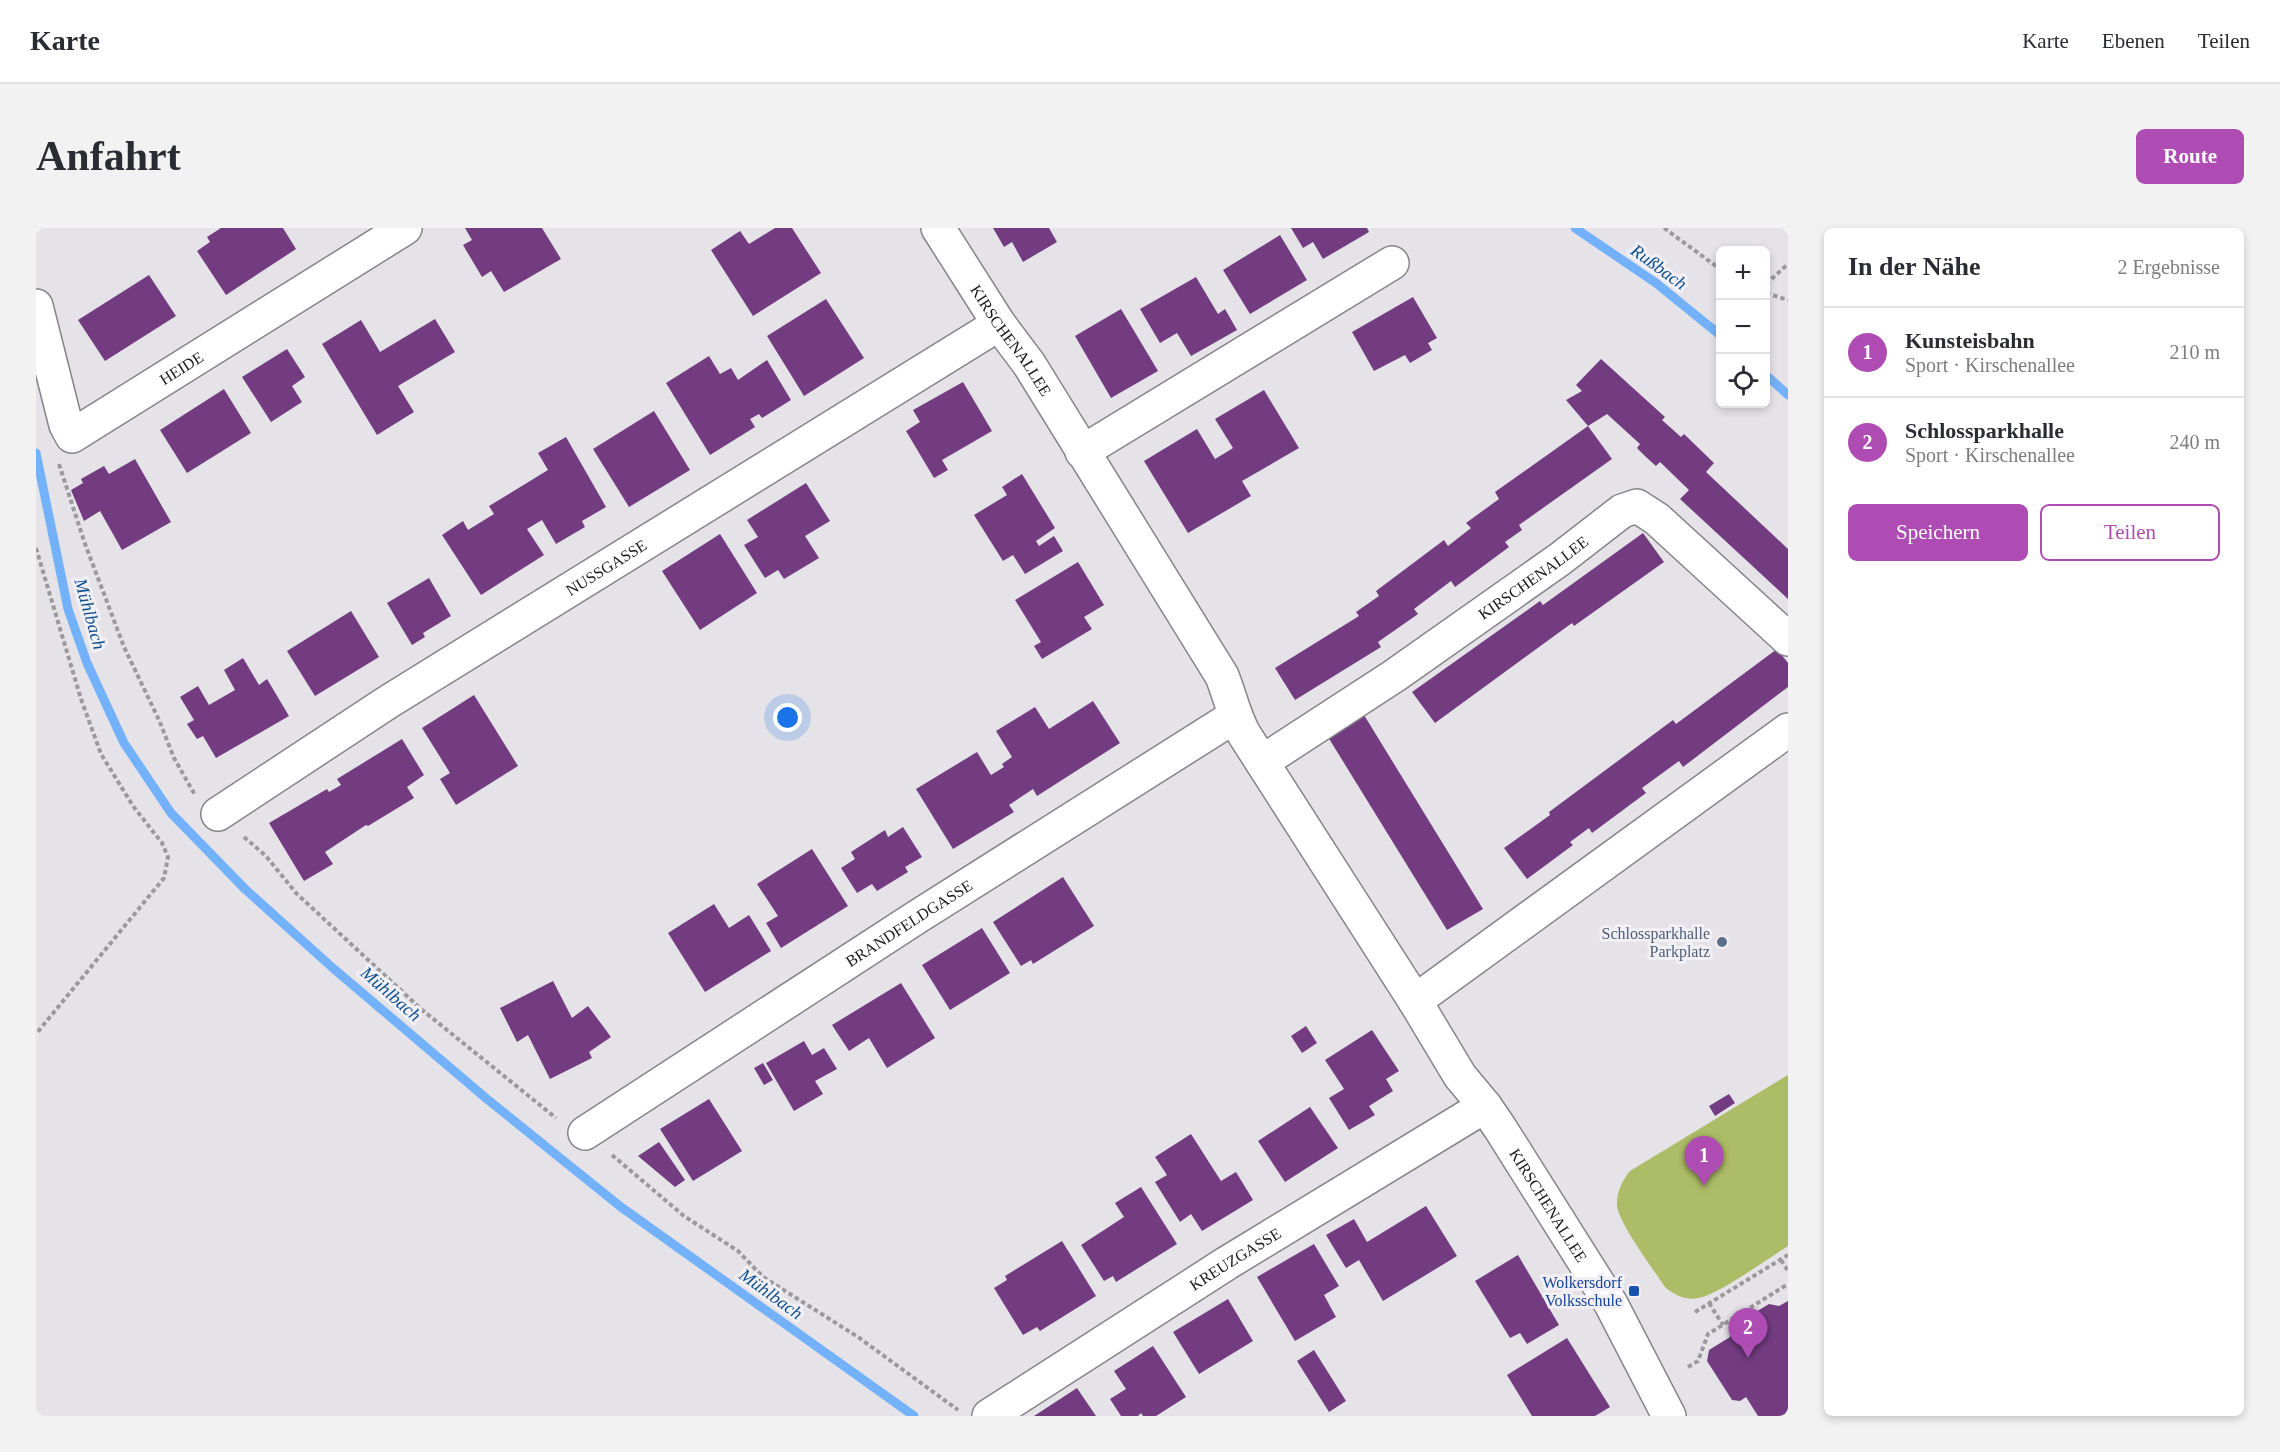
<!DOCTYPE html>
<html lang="de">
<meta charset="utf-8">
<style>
:root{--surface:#fff;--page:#f2f2f3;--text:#2b2b33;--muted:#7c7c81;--line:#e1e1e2;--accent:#af4cb3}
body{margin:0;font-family:"Times New Roman",serif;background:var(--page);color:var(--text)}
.controls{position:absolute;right:18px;top:18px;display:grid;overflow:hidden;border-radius:9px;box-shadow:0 3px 9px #0003}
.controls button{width:54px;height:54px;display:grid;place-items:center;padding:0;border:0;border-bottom:2px solid var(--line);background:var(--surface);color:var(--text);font:30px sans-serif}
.you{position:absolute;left:752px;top:490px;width:21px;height:21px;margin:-15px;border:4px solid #fff;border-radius:50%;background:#1a73e8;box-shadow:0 0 0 9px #1a73e833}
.badge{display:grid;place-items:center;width:39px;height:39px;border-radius:50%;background:var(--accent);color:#fff;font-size:20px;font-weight:700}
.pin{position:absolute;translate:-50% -50px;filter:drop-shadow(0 2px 3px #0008)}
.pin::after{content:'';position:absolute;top:32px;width:21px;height:18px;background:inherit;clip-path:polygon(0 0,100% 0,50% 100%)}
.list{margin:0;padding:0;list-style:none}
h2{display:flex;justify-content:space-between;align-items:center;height:78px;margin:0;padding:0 24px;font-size:26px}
h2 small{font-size:20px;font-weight:400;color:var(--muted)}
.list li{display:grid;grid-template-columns:39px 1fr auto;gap:18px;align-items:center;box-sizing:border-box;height:90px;padding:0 24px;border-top:2px solid var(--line)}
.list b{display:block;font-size:22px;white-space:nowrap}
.list p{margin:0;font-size:20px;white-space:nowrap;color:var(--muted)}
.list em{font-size:20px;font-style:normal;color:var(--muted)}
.actions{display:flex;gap:12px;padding:18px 24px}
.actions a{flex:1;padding:14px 0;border:2px solid var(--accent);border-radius:9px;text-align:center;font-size:21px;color:var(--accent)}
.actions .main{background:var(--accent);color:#fff}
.icon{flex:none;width:33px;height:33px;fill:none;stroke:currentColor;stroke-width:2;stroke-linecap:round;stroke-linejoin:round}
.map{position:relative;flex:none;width:1752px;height:1188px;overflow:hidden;border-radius:9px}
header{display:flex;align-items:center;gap:36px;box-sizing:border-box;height:84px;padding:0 30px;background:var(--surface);border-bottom:2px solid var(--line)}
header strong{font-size:28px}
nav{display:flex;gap:33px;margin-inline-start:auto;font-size:21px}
.intro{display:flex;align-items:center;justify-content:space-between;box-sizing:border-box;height:144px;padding:0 36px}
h1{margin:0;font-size:42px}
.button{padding:15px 27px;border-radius:9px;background:var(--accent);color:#fff;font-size:21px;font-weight:700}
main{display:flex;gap:36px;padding:0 36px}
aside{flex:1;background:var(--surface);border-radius:9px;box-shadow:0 3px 9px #0003}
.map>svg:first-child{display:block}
.green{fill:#adbc66}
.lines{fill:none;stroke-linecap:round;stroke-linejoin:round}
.stream{stroke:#73b2fa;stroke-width:9}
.building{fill:#733c81}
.minor-casing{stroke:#868488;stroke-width:36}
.path{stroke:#9b999d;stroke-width:4;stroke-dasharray:4.5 3;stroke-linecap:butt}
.minor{stroke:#fff;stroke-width:33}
.service-dot{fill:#5c6f8a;stroke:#f2f0f5;stroke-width:2}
.transit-dot{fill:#1a4fb4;stroke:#f2f0f5;stroke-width:2}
.labels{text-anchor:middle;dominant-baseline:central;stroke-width:6;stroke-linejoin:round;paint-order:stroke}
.street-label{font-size:16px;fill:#1a191b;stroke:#f2f0f5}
.service-label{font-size:16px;fill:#4e5e75;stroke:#f2f0f5;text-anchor:end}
.transit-label{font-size:16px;fill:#164399;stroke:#f2f0f5;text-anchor:end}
.water-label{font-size:18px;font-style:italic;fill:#0b4e8e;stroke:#f2f0f5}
</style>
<header>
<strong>Karte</strong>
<nav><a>Karte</a><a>Ebenen</a><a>Teilen</a></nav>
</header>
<div class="intro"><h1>Anfahrt</h1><a class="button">Route</a></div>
<main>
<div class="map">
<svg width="1752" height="1188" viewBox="0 0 1752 1188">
<rect width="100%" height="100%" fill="#e5e3e8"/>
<path class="green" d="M 1752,847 L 1752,1018 C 1731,1031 1685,1065 1663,1070 C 1650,1073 1638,1067 1629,1059 C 1617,1041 1584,997 1581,978 C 1580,965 1586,953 1594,943 Z"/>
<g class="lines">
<path class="stream" d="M 1539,0 L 1620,55 L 1684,107
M 1730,147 L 1752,167
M 0,225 L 32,381 L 51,435 L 88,515 L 135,585 L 209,661 L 298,741 L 451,871 L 585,979 L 878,1188"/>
</g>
<path class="building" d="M 185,0 L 247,0 L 260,21 L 190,67 L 161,23 L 174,14 L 171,9 Z
M 429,0 L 506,0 L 525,31 L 468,64 L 455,43 L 446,49 L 427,17 L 436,12 Z
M 739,0 L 756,0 L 785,45 L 717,88 L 675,22 L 704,3 L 713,16 Z
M 957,0 L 1013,0 L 1021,14 L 987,34 L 976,14 L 968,19 Z
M 1255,0 L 1331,0 L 1333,4 L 1287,31 L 1277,14 L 1267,20 Z
M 1244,7 L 1271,52 L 1214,86 L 1187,42 Z
M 113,47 L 140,88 L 69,133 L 42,92 Z
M 1160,49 L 1182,86 L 1189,81 L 1201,102 L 1155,128 L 1141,105 L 1124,115 L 1104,81 Z
M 1377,69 L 1401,110 L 1392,115 L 1396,122 L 1374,135 L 1369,127 L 1338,143 L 1316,104 Z
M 790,71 L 828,130 L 768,168 L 731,108 Z
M 1085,81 L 1122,143 L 1075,170 L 1039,108 Z
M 399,91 L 419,124 L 362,158 L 378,184 L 341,207 L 286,116 L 325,92 L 344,124 Z
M 251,121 L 269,149 L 256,158 L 266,174 L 235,194 L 206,149 Z
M 673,128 L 684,146 L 695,140 L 702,152 L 731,132 L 755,172 L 726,190 L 723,186 L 714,191 L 719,199 L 674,227 L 630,155 Z
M 1565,131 L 1629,189 L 1626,192 L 1645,209 L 1648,206 L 1678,235 L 1670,244 L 1752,321 L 1752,371 L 1644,271 L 1653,262 L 1624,234 L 1620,238 L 1610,229 L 1601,220 L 1604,216 L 1571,186 L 1552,198 L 1530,172 L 1546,163 L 1540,157 Z
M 927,154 L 956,203 L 906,232 L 912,242 L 898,250 L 870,203 L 884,194 L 877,182 Z
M 188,161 L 215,205 L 151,245 L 124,202 Z
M 1228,162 L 1263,220 L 1206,253 L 1215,268 L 1152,305 L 1108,233 L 1161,201 L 1179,231 L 1189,225 L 1197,220 L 1179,191 Z
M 618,183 L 654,242 L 593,279 L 557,221 Z
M 1552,198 L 1576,231 L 1483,297 L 1486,302 L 1469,314 L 1473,319 L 1419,359 L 1415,353 L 1378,381 L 1382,386 L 1342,414 L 1345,419 L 1259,472 L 1239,440 L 1323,388 L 1320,384 L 1343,368 L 1340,363 L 1408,312 L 1412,318 L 1435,300 L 1430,295 L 1463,271 L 1459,264 Z
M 530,209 L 570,279 L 546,293 L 549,299 L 520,316 L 506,292 L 491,301 L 508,327 L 445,367 L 406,307 L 427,293 L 432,302 L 458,286 L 453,278 L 512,242 L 502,225 Z
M 99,231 L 135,294 L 86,322 L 64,283 L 48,293 L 35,262 L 47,255 L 45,251 L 68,238 L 73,246 Z
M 986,246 L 1019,300 L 1000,313 L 1003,318 L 1018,308 L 1027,323 L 989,346 L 977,327 L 967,333 L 938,287 L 971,267 L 966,259 Z
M 770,255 L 794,293 L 769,308 L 783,330 L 748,351 L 742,342 L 729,350 L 708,317 L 722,309 L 711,292 Z
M 1607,305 L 1628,334 L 1538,398 L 1536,395 L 1399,495 L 1376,464 L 1504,373 L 1507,377 Z
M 684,306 L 721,365 L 664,402 L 626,343 Z
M 1042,334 L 1068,377 L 1048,389 L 1056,401 L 1006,431 L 998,418 L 1005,414 L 979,372 Z
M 393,350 L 415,388 L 387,405 L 389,409 L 376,417 L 351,375 Z
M 315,383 L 343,429 L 279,468 L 251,423 Z
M 1741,421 L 1752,435 L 1752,459 L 1647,539 L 1643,533 L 1606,560 L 1610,565 L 1556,605 L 1553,600 L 1534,614 L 1537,617 L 1491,651 L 1468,620 L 1514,587 L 1513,584 L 1637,492 L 1640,496 Z
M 207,430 L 223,457 L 231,451 L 253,488 L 180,530 L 167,508 L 161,511 L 151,496 L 158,492 L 144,469 L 162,458 L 173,477 L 199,462 L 188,442 Z
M 438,467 L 482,538 L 420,577 L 404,551 L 414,545 L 386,500 Z
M 1057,473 L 1084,515 L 1001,568 L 997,561 L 973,577 L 978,584 L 917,621 L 880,561 L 941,524 L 955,547 L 968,539 L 966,536 L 976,529 L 960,503 L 999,479 L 1013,501 Z
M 1328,487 L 1447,681 L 1411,702 L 1292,509 Z
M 366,511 L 388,547 L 371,559 L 378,570 L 332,598 L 330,597 L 289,624 L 297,636 L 268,653 L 233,595 L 291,561 L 293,564 L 305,557 L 301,551 Z
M 867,599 L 886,629 L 869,639 L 872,644 L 841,663 L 836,656 L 821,665 L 805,640 L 819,631 L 815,624 L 849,602 L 852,609 Z
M 776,621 L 812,678 L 745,720 L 730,695 L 742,688 L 721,656 Z
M 1027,649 L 1058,698 L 997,736 L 995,732 L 985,738 L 957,694 Z
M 678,676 L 693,700 L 713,687 L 735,723 L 669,764 L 632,705 Z
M 946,700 L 974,745 L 914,782 L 886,737 Z
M 517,753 L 536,790 L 552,778 L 575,809 L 553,824 L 556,830 L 514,851 L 492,807 L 481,814 L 464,780 Z
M 865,755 L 899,810 L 851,840 L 833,810 L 813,823 L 796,797 Z
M 1270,798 L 1281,815 L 1266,825 L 1255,808 Z
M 1336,802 L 1363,843 L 1350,851 L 1357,863 L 1333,878 L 1339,887 L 1313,902 L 1293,870 L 1308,861 L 1289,832 Z
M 768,813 L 776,827 L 788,820 L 801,841 L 779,853 L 787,866 L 758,883 L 730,835 Z
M 727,835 L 737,852 L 728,857 L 718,840 Z
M 1693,866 L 1699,875 L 1679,888 L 1673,878 Z
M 673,871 L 706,923 L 657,953 L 624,901 Z
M 1274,879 L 1302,920 L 1249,954 L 1222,913 Z
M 1155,906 L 1185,953 L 1200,944 L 1217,972 L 1166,1003 L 1155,986 L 1144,994 L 1119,954 L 1131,947 L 1119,929 Z
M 623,914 L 649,952 L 639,959 L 602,928 Z
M 1105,959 L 1141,1016 L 1080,1054 L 1077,1048 L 1068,1053 L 1045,1017 L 1088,989 L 1079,975 Z
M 1390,978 L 1421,1028 L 1347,1073 L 1323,1032 L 1310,1040 L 1290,1007 L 1318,991 L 1331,1014 Z
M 1026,1013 L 1060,1068 L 1004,1103 L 1001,1099 L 987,1107 L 958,1060 L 971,1052 L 969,1048 Z
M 1278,1016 L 1303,1058 L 1288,1067 L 1300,1089 L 1259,1113 L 1221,1049 Z
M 1482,1027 L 1523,1097 L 1491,1116 L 1484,1105 L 1474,1110 L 1439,1053 Z
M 1192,1071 L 1217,1113 L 1163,1146 L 1137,1104 Z
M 1752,1073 L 1752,1188 L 1722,1188 L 1710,1169 L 1704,1173 L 1696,1172 L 1671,1133 L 1673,1122 L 1694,1109 L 1695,1099 L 1733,1076 L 1743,1078 Z
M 1531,1110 L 1574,1179 L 1559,1188 L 1496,1188 L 1471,1147 Z
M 1117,1118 L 1150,1169 L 1120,1188 L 1107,1188 L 1105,1185 L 1102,1188 L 1085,1188 L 1074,1171 L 1090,1161 L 1078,1143 Z
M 1278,1122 L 1310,1173 L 1293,1184 L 1261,1133 Z
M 1041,1160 L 1060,1188 L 998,1188 Z"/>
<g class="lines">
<g class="minor-casing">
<g id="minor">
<path id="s1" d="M 902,0 L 963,96 L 993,136 L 1186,448 C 1194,468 1198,488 1208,506 L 1379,773 L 1424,848 L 1449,878 L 1464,900 L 1575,1076 L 1633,1188"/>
<path id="s2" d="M 0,78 L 30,197 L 36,208 L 369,0"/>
<path d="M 1046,224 L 1356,35"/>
<path id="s3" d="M 1226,534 L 1358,448 L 1524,331 L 1586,283 L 1601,278 L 1621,291 L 1752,411"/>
<path id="s4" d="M 182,586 L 352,474 L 963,96"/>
<path d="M 1379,773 L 1752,502"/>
<path id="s5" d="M 549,905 L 881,689 L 1199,488"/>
<path id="s6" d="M 953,1188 L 1191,1035 L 1449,878"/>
</g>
</g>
<path class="path" d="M 1628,0 L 1684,41
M 1730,56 L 1752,36
M 1730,65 L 1752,72
M 23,236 L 48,313 L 88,419 L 123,492 L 138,530 L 159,567
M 0,320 L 45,471 L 65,526 L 97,578 L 126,615 L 132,629 L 128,650 L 0,806
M 208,609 L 230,628 L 260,665 L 385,781 L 520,890
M 576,927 L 648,988 L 702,1023 L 727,1049 L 822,1109 L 922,1182
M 1745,1032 L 1752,1043
M 1673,1075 L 1687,1097
M 1659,1084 L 1752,1027
M 1652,1139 L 1662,1133 L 1672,1106 L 1752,1056"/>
<use href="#minor" class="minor"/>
</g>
<circle class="service-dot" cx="1686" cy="714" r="6"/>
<rect class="transit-dot" x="1592" y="1057" width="12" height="12" rx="3"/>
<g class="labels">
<g class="street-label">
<text stroke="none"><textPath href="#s1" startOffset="134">KIRSCHENALLEE</textPath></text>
<text stroke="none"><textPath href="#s2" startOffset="264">HEIDE</textPath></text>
<text stroke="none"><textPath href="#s4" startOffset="460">NUSSGASSE</textPath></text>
<text stroke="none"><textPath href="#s3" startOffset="328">KIRSCHENALLEE</textPath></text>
<text stroke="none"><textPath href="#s5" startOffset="386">BRANDFELDGASSE</textPath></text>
<text stroke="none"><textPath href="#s1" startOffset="1154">KIRSCHENALLEE</textPath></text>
<text stroke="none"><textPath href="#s6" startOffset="292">KREUZGASSE</textPath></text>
</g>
<g class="service-label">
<text x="1674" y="705">Schlossparkhalle<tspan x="1674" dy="18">Parkplatz</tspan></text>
</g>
<g class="transit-label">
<text x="1586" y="1054">Wolkersdorf<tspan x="1586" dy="18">Volksschule</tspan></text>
</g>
<g class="water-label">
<text transform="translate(1623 39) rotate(36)">Rußbach</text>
<text transform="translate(54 386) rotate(74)">Mühlbach</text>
<text transform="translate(355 766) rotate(41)">Mühlbach</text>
<text transform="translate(735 1066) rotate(36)">Mühlbach</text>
</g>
</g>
</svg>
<div class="controls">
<button>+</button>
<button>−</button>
<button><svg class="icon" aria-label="locate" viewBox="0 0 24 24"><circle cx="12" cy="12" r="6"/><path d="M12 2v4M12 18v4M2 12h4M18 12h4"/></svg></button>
</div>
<div class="you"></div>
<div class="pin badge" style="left:1668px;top:958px">1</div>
<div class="pin badge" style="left:1712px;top:1130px">2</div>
</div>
<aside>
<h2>In der Nähe<small>2 Ergebnisse</small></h2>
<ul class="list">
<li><span class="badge">1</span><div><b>Kunsteisbahn</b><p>Sport · Kirschenallee</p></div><em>210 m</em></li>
<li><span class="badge">2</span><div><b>Schlossparkhalle</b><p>Sport · Kirschenallee</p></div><em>240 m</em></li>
</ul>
<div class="actions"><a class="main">Speichern</a><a>Teilen</a></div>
</aside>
</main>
